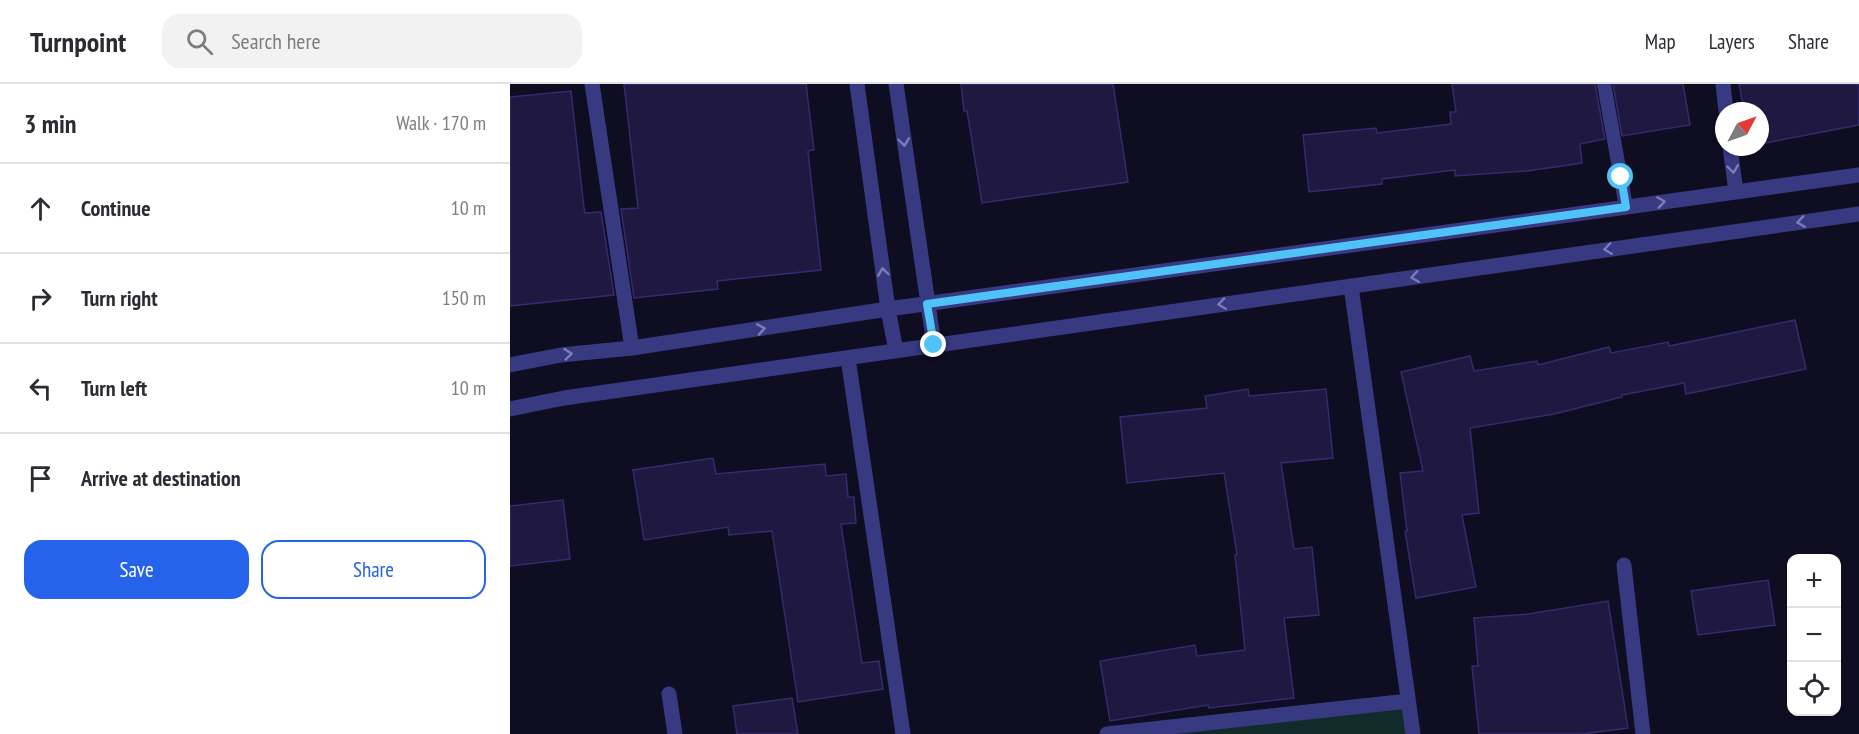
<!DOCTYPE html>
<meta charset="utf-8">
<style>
:root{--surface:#fff;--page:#f2f2f3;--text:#2b2b33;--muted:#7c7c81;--line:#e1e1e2;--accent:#2563eb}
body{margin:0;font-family:"PT Sans Narrow",sans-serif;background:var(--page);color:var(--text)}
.controls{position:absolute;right:18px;bottom:18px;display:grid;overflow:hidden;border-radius:12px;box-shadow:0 2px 4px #0004}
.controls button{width:54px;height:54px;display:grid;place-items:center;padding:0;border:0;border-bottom:2px solid var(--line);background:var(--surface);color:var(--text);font:30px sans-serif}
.compass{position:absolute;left:1205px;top:18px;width:54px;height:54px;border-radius:50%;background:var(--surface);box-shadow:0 2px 4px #0004;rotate:49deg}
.stop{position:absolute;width:18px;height:18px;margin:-14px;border:4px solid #4fc3f7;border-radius:50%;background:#fff}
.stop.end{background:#4fc3f7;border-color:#fff;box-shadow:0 2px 6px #0008}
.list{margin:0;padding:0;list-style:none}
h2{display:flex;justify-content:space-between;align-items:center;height:78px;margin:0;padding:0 24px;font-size:26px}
h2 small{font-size:20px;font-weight:400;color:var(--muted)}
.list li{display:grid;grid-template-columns:39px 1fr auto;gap:18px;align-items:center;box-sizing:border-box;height:90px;padding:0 24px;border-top:2px solid var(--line)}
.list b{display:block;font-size:22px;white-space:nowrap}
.list em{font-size:20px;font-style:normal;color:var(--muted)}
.actions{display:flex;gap:12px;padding:18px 24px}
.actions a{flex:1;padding:14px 0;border:2px solid var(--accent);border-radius:18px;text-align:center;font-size:21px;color:var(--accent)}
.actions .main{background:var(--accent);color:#fff}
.icon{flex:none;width:33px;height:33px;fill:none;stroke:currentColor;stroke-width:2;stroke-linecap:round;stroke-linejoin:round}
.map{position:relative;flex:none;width:1349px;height:650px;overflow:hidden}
header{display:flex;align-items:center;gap:36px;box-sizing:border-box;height:84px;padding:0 30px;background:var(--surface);border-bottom:2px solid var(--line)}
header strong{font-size:28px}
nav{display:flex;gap:33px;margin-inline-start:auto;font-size:21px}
.search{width:420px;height:54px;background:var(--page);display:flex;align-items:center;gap:15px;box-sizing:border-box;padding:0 21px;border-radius:18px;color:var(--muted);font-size:22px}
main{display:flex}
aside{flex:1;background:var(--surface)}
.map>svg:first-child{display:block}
.green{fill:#102b29}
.building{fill:#1f1942;stroke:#342b6e;stroke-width:1.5}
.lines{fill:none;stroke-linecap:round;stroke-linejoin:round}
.lane{stroke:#383a81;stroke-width:14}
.street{stroke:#383a81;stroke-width:15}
.oneway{stroke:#7c7cba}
.route{stroke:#4fc3f7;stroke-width:8}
</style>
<header>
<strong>Turnpoint</strong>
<div class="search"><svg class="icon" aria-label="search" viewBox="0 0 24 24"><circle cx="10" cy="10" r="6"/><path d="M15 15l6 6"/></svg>Search here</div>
<nav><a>Map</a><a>Layers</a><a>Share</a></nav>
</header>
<main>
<aside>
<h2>3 min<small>Walk · 170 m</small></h2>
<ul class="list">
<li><svg class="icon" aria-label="ahead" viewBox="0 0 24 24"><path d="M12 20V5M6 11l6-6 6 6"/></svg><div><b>Continue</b></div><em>10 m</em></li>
<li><svg class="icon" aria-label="right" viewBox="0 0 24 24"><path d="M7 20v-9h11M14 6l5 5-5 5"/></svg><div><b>Turn right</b></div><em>150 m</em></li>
<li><svg class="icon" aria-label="left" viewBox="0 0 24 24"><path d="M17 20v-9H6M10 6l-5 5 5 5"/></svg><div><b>Turn left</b></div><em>10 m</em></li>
<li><svg class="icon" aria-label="arrive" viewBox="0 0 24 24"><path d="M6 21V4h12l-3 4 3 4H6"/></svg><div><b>Arrive at destination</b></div></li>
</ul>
<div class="actions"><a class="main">Save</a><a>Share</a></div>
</aside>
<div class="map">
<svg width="1349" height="650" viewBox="0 0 1349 650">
<rect width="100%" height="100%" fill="#0f0d21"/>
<path class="green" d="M 898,617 L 903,650 L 626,650 Z"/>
<path class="building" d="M 114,0 L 296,0 L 304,66 L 298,67 L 311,186 L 207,197 L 208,205 L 124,214 L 111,125 L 128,124 Z
M 451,0 L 603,0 L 618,98 L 472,119 L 457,27 L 454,27 Z
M 942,0 L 1085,0 L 1095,55 L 1070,60 L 1072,79 L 1017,87 L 945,92 L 945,86 L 872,95 L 872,100 L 799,108 L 793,51 L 866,44 L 867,49 L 941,40 L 940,28 L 946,28 Z
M 1103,0 L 1173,0 L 1180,41 L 1112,52 Z
M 1229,0 L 1349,0 L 1349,41 L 1250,60 L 1250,27 L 1234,27 Z
M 61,7 L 74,124 L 75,129 L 91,128 L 104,211 L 0,222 L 0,13 Z
M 1285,236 L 1296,285 L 1176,310 L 1174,299 L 1112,311 L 1112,313 L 1044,330 L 960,344 L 969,429 L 952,431 L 966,503 L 906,514 L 895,447 L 897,447 L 890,389 L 913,387 L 891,288 L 960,272 L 964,287 L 1027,277 L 1028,281 L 1099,263 L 1101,269 L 1158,258 L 1159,262 Z
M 738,305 L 739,312 L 816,305 L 823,374 L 771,379 L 784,465 L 802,463 L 809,531 L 774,534 L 784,614 L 699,624 L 698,621 L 600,637 L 590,577 L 685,561 L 687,572 L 735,566 L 725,471 L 727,470 L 714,389 L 617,399 L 610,333 L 697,324 L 695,312 Z
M 203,374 L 206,390 L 315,380 L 316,392 L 336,390 L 338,413 L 344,413 L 346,439 L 331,440 L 352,579 L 369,577 L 373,605 L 288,618 L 262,447 L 219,451 L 218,443 L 134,456 L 123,386 Z
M 53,416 L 60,475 L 0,482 L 0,422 Z
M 1258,496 L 1265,541 L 1188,551 L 1181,507 Z
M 1098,517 L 1118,644 L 1072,650 L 969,650 L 962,582 L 968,582 L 964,534 L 1018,530 Z
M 282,614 L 288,650 L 227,650 L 223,622 Z"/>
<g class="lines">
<path class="lane" d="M 1094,0 L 1116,123"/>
<path class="street" d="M 82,0 L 122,264
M 347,0 L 378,225 L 386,267
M 386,0 L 424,261
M 1213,0 L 1216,27
M 1220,63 L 1226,108
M 841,202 L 903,650
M 338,274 L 393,650
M 0,281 L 51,271 L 122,264 L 378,225 L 1349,91
M 0,325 L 54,314 L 1349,130
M 1114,481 L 1133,650
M 159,610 L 165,650
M 597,650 L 898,617"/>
</g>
<defs><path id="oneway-chevron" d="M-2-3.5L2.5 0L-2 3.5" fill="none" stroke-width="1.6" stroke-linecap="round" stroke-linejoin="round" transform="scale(1.5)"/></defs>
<g class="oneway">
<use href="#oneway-chevron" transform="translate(394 58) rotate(82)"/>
<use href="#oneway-chevron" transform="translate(1223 85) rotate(83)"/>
<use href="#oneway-chevron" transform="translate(1151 118) rotate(-8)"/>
<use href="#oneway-chevron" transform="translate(1291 138) rotate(172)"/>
<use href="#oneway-chevron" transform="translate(1098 165) rotate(172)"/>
<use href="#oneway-chevron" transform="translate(373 188) rotate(-98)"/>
<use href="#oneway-chevron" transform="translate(905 193) rotate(172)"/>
<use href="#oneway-chevron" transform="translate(712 220) rotate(172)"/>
<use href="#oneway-chevron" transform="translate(251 245) rotate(-9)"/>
<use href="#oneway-chevron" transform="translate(58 270) rotate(-6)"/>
</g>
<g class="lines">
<path class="route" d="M 424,261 L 417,220 L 1116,123 L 1111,93"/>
</g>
</svg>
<div class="controls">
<button>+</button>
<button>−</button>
<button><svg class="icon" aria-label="locate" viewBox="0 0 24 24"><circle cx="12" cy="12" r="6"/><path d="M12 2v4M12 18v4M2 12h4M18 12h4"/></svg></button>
</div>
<svg class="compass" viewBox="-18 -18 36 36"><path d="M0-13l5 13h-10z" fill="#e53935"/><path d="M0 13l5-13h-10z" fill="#7c7c81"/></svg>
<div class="stop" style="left:1111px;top:93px"></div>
<div class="stop end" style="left:424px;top:261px"></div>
</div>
</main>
